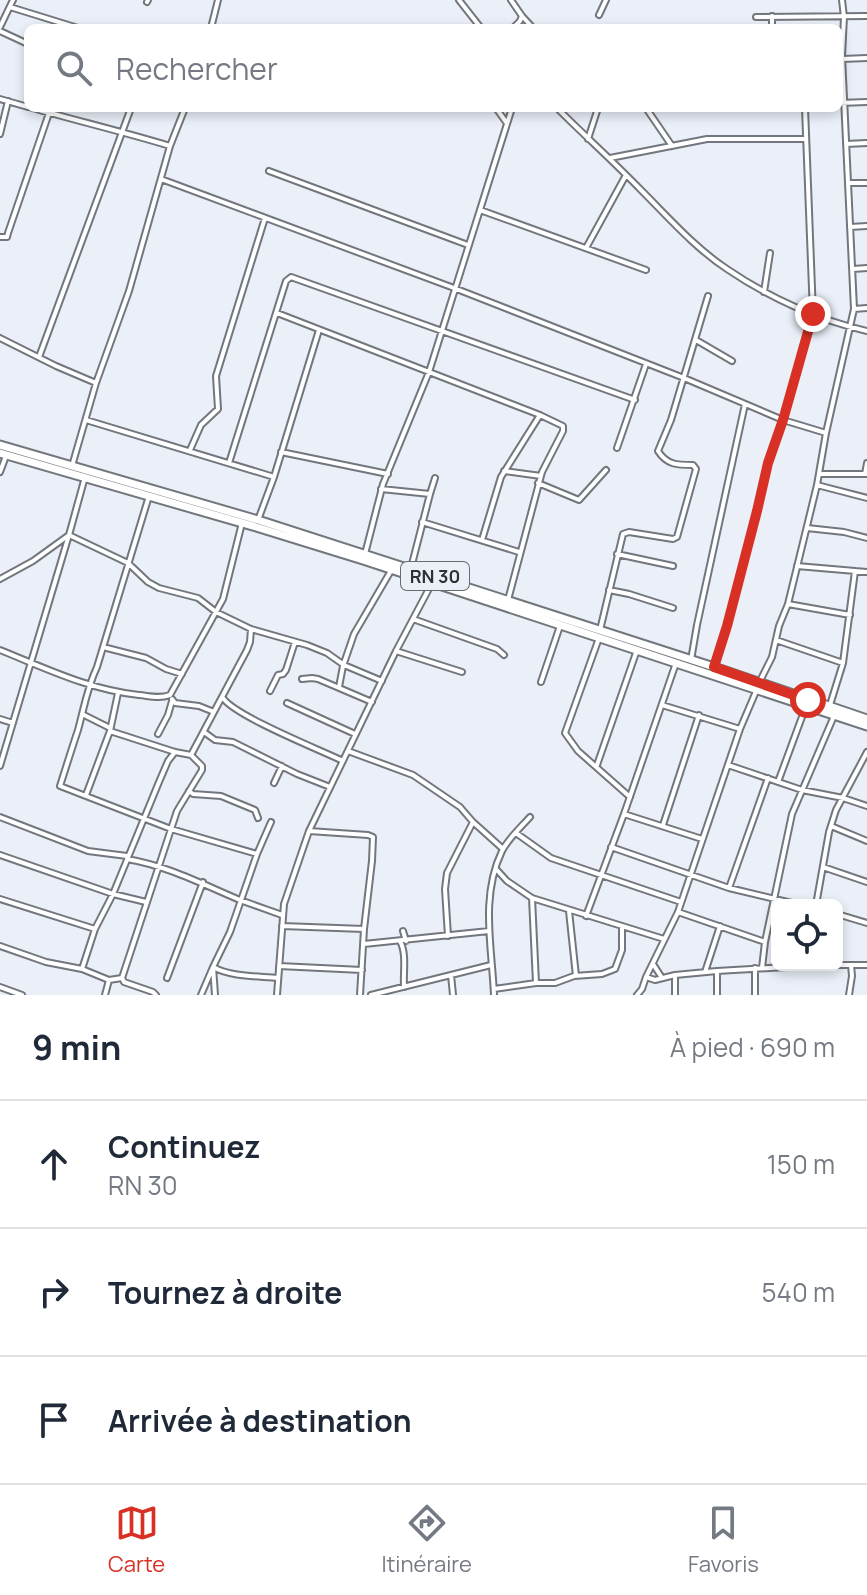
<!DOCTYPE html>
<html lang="fr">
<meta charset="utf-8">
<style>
:root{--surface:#fff;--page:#f6f6f7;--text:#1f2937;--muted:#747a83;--line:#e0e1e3;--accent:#d93025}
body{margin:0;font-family:Manrope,sans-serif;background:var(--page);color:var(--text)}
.controls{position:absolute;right:24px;bottom:24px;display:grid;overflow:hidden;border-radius:12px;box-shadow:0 4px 12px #0003}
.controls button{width:72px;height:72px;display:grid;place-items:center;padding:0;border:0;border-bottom:2px solid var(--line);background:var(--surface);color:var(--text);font:40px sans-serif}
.stop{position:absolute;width:24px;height:24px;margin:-18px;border:6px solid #d93025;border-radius:50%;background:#fff}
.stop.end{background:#d93025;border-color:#fff;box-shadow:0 2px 8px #0008}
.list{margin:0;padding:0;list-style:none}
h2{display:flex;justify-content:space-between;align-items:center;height:104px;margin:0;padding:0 32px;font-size:34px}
h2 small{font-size:26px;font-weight:400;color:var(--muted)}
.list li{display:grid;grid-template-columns:52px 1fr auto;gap:24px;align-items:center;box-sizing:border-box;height:128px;padding:0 32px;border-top:2px solid var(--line)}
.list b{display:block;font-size:30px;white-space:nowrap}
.list p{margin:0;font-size:26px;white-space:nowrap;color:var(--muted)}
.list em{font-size:26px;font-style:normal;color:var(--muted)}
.icon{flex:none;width:44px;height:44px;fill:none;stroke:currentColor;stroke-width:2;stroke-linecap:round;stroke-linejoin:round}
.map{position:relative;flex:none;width:867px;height:995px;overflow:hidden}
.search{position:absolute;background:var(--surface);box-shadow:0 4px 12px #0003;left:24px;right:24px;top:24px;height:88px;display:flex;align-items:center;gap:20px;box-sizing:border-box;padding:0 28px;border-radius:12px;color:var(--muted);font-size:30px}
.sheet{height:488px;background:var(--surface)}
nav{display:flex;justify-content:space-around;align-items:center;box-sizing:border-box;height:112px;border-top:2px solid var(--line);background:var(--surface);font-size:22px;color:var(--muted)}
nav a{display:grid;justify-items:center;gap:4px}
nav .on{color:var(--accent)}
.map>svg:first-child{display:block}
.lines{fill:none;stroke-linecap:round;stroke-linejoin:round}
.street-casing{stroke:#72777e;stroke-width:8}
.primary-casing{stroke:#72777e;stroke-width:11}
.street{stroke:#fff;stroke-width:4}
.primary{stroke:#fff;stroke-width:7}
.route{stroke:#d93025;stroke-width:10}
.labels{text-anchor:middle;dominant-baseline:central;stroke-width:7;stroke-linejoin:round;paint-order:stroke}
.shield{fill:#eaeff8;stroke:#676a6f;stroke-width:2}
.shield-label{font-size:18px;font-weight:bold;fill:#2f3134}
</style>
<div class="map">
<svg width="867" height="995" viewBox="0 0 867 995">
<rect width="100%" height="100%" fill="#eaeff8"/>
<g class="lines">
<g class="street-casing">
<path id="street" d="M 459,0 L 481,28
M 511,0 L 522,16 L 520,21 L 513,28
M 147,2 L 148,0
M 10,7 L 78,28
M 599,15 L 606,0
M 522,16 L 533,28
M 772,16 L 772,28
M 756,17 L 867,16
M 0,27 L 13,0
M 211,28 L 218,0
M 0,31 L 28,44
M 842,59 L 867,58
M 0,99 L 28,107
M 839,103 L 867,102
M 32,108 C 78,121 124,132 170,146
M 496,108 L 506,122
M 557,108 C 585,136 614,162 641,190 C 668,217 695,248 727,269 C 768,297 818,320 867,331
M 646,108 L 672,146
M 0,134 L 8,101
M 588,139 L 598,108
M 846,144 L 867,143
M 610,158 L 707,139 L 806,139
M 269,171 L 468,245
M 161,179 L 454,288 L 684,378 L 783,420 L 826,433
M 849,183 L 867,183
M 480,210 L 646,270
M 850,227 L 867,226
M 0,237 L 7,237 L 8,233 L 49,113
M 586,248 L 626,175
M 853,269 L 867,268
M 764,292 L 770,253
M 854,309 L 867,308
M 277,313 L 540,415 L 563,426 L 563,431 L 542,472 L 508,600
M 0,338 L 56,366 L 96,383
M 696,340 L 732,361
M 39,357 L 131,108
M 86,420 L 274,477
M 617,448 L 646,364
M 190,450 L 201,425 L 218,409 L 216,376 L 265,218
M 281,452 L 388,474
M 229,463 L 286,281 L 291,277 L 635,400
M 72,466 L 96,383 L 129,291 L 170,146 L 185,108
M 504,471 L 541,476
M 0,472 L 6,456
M 819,474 L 867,474
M 865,474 L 867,463
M 538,483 L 579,500 L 606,470
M 817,485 L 867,498
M 381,489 L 430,494 L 411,568
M 430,494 L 435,478
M 149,496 L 97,667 C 87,688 84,708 78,730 C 72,748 66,767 60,786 L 171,829 L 257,854
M 258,520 L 274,477 L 319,330
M 422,522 L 519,552
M 807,528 L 844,532 L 867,538
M 482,540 L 501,477 L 540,415
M 365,554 L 383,484 L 429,372 L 512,108
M 617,554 L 673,566
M 797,566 L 867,572
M 0,579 L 33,561 L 69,535 L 128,563 L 148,582 L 159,588 L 198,598 L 216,612 L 251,629 L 307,645 L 327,653 L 344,665 L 382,681
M 609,590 L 629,594 L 673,608
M 788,604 L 850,615
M 413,619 L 497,649 L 504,655
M 600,630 L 623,534 L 629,532 L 673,539 L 677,537 L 696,469 L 693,465 C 677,465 667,465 658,451 L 671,420 L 708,296
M 599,638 L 565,733 L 578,751 L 630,797
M 776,640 L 843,663
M 103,647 L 146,658 L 166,669 L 182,674
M 0,650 C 45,668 90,690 139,695 C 150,696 159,699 170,695 L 223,599 L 242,523
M 396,651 L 462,672
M 691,660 L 697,625 L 745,404
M 714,667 L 727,626 L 757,511 L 768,463 L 783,420 L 813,314 L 805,108
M 302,679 L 312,678 L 318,679 L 372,702
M 760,681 L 772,657 L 779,626 L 788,604 L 817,485 L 826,433 L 854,309 L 842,56 L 844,17 L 842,0
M 541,682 L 560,626
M 339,687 L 343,666 L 354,634 L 392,569
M 270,691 L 278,675 L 283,674 L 286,670 L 295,642
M 223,698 C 235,716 318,749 343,761
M 172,699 L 175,703 L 199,706 L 214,712
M 287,703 L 355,734
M 662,705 L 740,729
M 830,705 L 843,663 L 855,571
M 82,714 L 110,728
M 0,719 L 13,723
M 110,731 L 175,752 L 191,755 L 202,766 L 202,770 L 177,811 L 122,978
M 204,732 L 215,740 L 233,742 L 297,774 L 330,787
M 158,734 L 168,715 L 172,701
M 348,751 L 413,775 L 460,807 L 473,822
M 191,755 L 247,650 L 250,642 L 251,629
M 597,765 L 637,650
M 728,765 L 802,790 L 843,798 L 867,806
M 0,766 L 69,535 L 85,477
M 778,782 L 806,706
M 274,783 L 282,766
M 189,791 L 193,794 L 221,796 L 255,810 L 258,818
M 86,795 L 110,731 L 118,693
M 624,814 L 702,839
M 0,817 L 88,851 L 127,856
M 663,825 L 699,715
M 831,826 L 867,841
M 309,831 L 368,835 L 373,837 L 372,861 L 364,929 L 360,995
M 516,833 L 551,858 L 681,902
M 611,847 L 729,888 L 800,905
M 0,855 L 113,894 L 146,902
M 127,859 C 168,866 202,884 240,900 C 254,905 268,910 282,915
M 823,867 L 867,882
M 496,869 L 507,881 L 532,898 L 664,939
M 729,888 L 768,778
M 532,898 L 536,983
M 0,899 L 95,929
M 816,905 L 829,832 L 836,810 L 867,752
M 569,911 L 576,976
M 678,912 L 765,942
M 837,914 L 867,923
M 586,916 L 624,814 L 676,663
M 282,926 L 364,929
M 403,931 L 406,941
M 448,936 L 445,889 L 447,873 L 473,822 L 503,849
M 400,941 C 407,954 403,972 404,987
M 364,944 L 489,931
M 0,946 L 46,962 L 82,969 L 109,980 L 122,978 L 124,982 L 153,992 L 156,995
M 653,964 L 662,978
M 837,965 L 867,965
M 279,966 L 362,970
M 762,968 L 765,942 L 792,814 L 834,716
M 82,969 L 95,929 L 113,894 L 159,782 L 168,761 L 175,752
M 705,972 L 720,926
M 451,975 L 453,995
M 675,975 L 675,995
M 646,977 L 655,980 L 675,975 L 717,971 L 820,965
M 167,978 L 203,882
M 0,987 L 22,995
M 494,989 L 536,983 L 555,983 L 574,976 L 602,974 L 615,969 L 622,950 L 622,926
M 105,995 L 109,980
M 201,995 L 213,967 C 231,977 258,976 278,978
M 215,995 L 213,967 L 230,932 L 257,854 L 271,822
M 277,995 L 284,904 L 309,831 L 396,651 L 432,583
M 371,995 L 491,965
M 494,995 C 492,947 480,897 502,851 C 508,839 521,827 530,817
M 637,995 L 642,989 L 646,977 L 678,912 L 740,729 L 757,689
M 717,995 L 717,971
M 755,995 L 755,968
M 849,995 L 852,976 L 851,965"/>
</g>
<g class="primary-casing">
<path id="primary" d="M 0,445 L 258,520 L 714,667 L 867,719
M 0,453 L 256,527 L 363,560 L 867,726"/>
</g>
<use href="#street" class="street"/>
<use href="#primary" class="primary"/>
</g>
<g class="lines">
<path class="route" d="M 808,700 L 714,667 L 727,626 L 757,511 L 768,463 L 783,420 L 813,314"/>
</g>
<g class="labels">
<rect class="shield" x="401" y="562" width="68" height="28" rx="6"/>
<g class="shield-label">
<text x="435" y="576">RN 30</text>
</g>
</g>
</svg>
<div class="controls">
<button><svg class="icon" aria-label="locate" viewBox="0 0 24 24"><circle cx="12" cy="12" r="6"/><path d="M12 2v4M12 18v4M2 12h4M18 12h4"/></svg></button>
</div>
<div class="stop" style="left:808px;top:700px"></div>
<div class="stop end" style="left:813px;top:314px"></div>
<div class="search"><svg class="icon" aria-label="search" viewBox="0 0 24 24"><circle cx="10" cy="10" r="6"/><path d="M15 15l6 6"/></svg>Rechercher</div>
</div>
<section class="sheet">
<h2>9 min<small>À pied · 690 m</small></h2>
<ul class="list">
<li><svg class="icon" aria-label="ahead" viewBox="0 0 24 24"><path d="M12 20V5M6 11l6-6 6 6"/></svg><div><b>Continuez</b><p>RN 30</p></div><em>150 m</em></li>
<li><svg class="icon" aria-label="right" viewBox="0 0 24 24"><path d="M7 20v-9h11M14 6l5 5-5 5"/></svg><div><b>Tournez à droite</b></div><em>540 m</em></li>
<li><svg class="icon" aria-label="arrive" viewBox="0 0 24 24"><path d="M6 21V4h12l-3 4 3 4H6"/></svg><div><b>Arrivée à destination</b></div></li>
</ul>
</section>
<nav>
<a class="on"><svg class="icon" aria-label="map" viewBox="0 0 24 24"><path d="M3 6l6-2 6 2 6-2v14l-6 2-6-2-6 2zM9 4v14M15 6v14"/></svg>Carte</a>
<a><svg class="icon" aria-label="directions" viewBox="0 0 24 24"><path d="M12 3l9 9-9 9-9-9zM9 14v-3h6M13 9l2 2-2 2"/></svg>Itinéraire</a>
<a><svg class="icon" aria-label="saved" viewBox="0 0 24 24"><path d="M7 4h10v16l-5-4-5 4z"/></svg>Favoris</a>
</nav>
